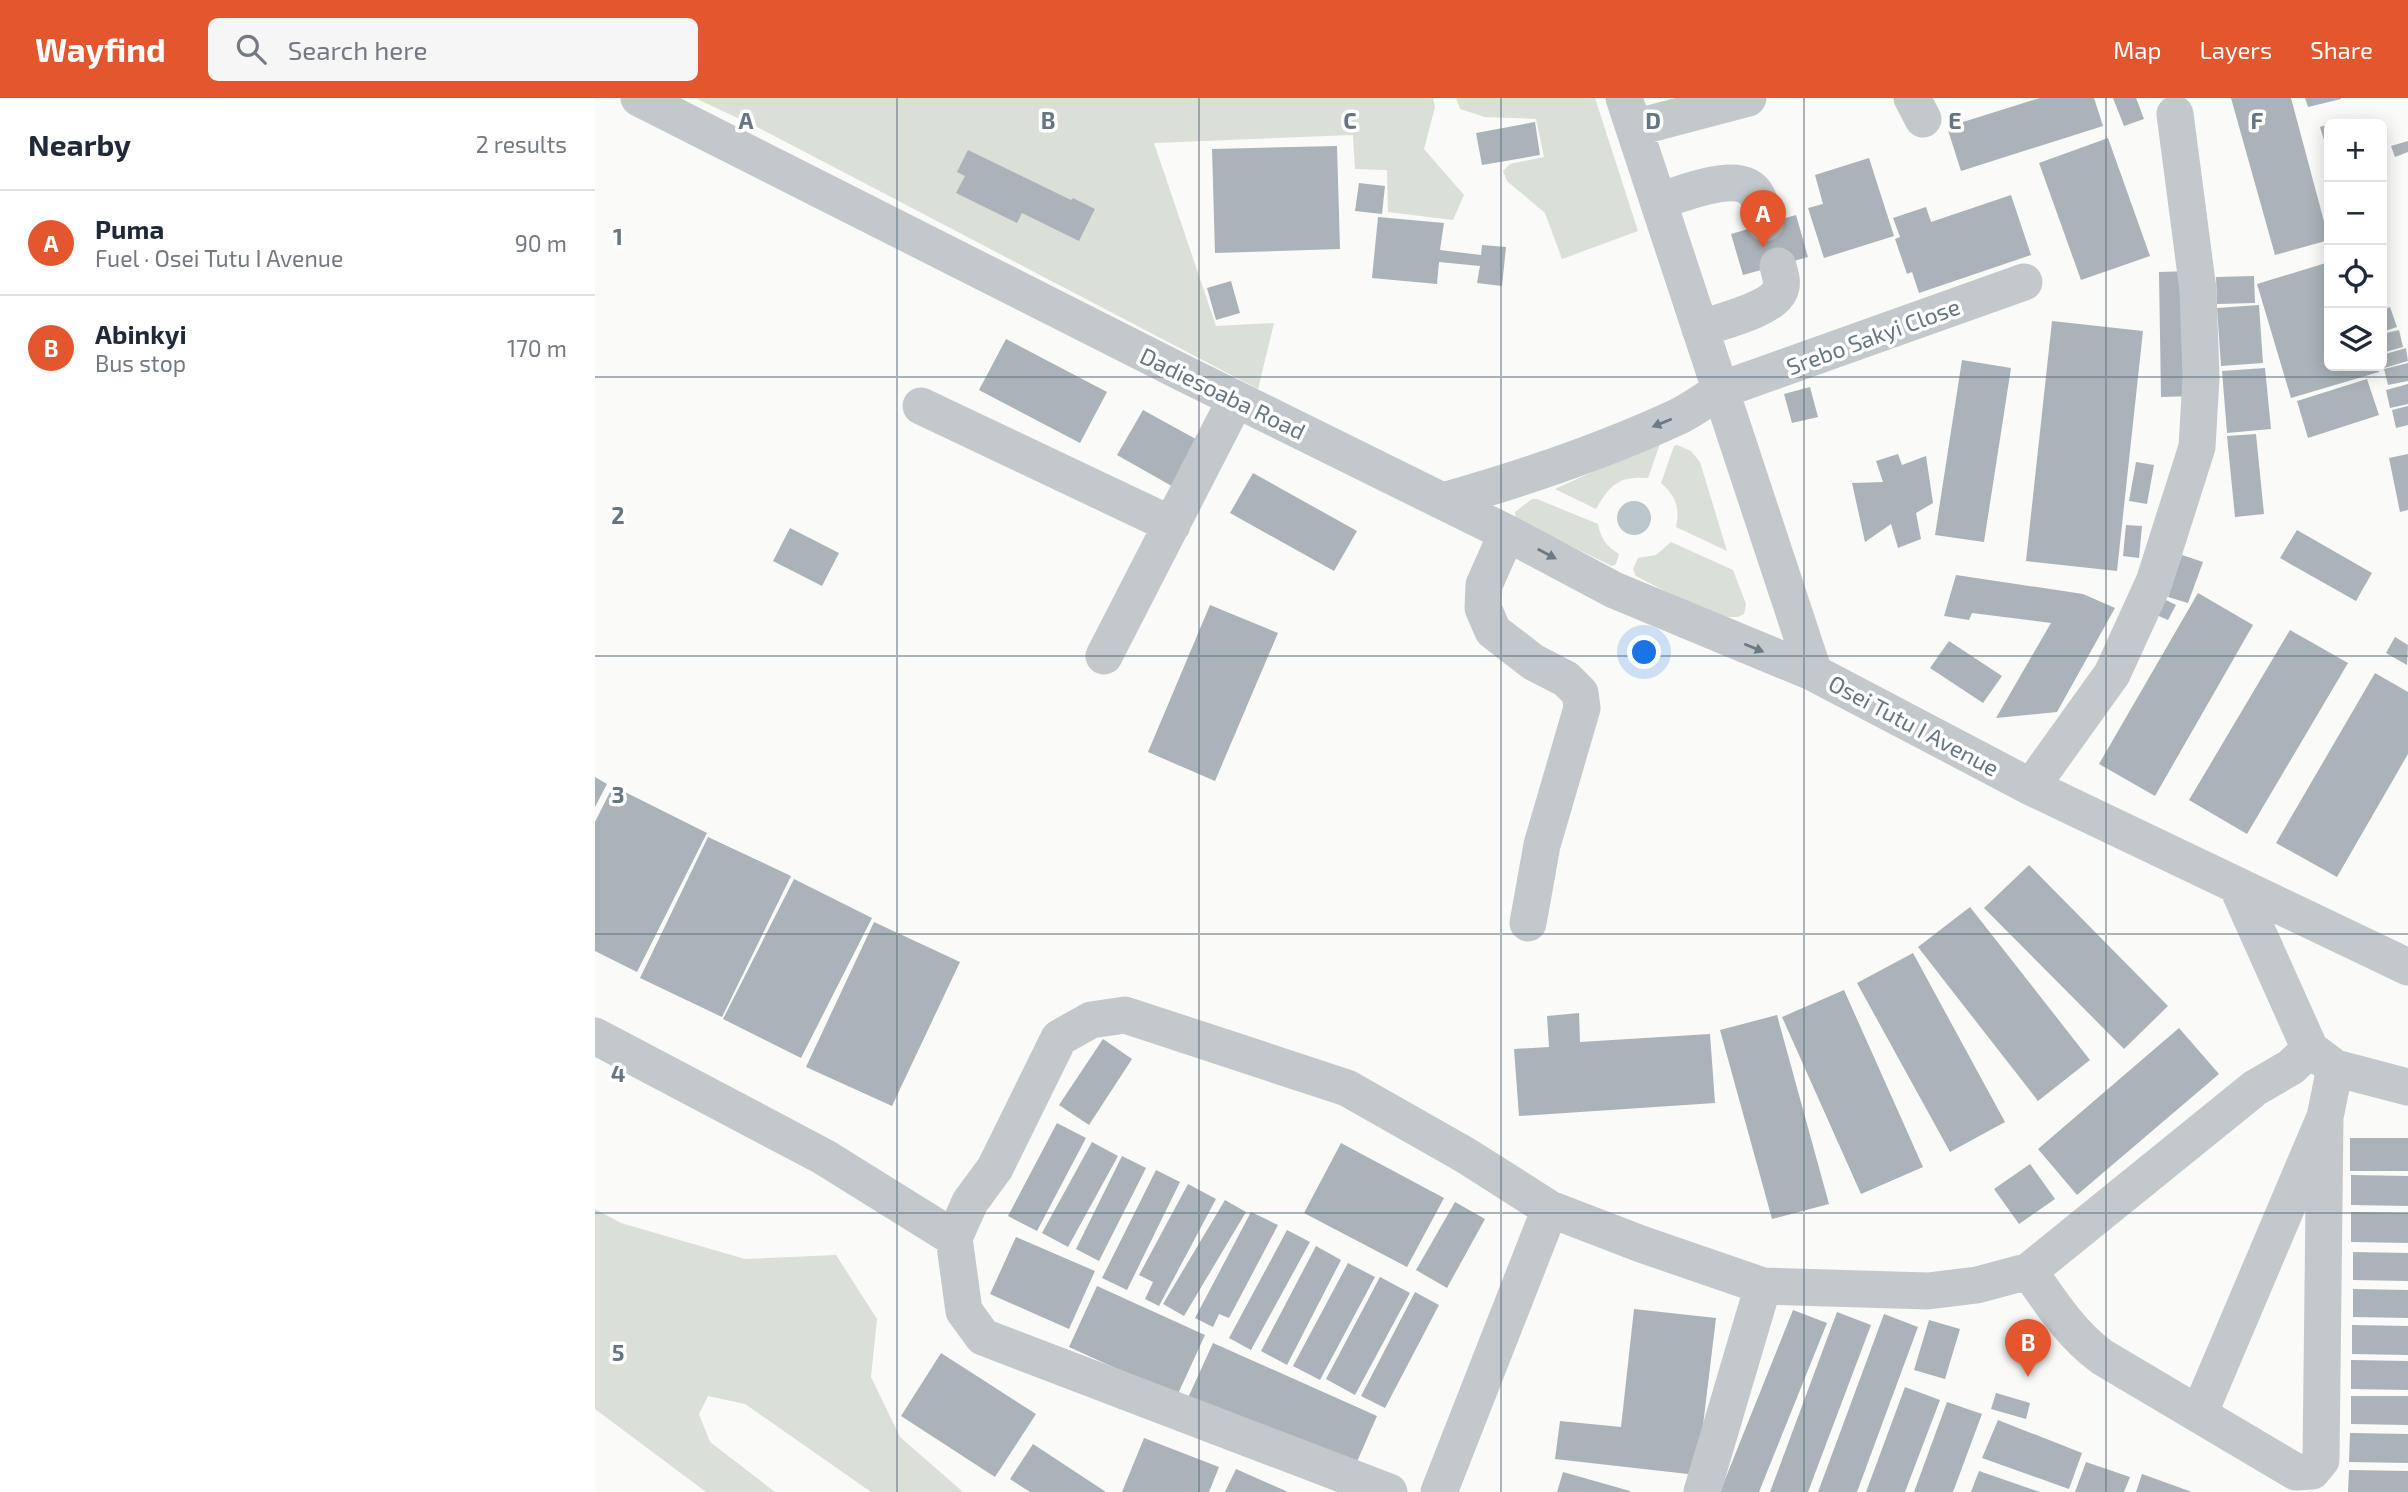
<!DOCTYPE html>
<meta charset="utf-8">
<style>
:root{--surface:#fff;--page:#f6f6f7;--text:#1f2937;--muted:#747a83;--line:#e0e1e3;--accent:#e4572e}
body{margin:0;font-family:"Exo 2",sans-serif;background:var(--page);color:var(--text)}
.controls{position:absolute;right:21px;top:21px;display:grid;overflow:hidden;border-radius:10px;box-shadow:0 4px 18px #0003}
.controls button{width:63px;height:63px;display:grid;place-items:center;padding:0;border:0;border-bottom:2px solid var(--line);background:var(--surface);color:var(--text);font:35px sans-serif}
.you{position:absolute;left:1050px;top:555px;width:24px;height:24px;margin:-18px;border:5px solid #fff;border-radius:50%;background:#1a73e8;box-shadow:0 0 0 10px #1a73e833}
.badge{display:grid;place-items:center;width:46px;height:46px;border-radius:50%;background:var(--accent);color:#fff;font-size:23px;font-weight:700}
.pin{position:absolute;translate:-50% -58px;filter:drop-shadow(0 2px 4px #0008)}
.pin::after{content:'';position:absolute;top:37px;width:24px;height:21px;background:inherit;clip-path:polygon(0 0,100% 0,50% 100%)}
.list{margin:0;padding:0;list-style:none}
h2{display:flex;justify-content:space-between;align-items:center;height:91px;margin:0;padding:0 28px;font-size:30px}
h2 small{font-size:23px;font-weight:400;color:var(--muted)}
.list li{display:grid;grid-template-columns:46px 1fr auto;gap:21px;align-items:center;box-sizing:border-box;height:105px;padding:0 28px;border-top:2px solid var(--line)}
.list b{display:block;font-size:26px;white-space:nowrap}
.list p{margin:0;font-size:23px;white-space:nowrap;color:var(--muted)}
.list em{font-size:23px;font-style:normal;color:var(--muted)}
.icon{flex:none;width:38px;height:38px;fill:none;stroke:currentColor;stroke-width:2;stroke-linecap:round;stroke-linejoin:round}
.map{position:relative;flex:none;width:1813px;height:1394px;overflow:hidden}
header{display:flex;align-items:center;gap:42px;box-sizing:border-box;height:98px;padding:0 35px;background:var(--accent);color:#fff}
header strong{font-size:33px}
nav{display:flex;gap:38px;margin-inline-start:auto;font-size:24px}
.search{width:490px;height:63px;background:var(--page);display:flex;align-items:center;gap:18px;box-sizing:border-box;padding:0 24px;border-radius:10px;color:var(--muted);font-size:26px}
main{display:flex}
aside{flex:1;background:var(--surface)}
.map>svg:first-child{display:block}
.green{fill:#dadfd7}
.water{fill:#bbc7cb}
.building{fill:#aab3b9}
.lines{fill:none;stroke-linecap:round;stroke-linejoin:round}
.minor{stroke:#c3c8cc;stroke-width:37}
.oneway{fill:#6a7a87}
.grid{fill:none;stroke:#657683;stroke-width:2;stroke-opacity:0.55}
.labels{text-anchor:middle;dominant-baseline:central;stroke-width:7;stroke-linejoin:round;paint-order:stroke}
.street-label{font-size:23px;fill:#657683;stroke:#fff}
.grid-label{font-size:23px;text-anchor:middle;font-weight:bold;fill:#657683;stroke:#fff;stroke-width:7;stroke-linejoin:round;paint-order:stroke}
</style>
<header>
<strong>Wayfind</strong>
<div class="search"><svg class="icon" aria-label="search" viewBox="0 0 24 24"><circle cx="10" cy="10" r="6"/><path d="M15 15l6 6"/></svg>Search here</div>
<nav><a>Map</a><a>Layers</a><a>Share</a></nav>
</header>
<main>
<aside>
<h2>Nearby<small>2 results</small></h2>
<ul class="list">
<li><span class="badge">A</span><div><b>Puma</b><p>Fuel · Osei Tutu I Avenue</p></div><em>90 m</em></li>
<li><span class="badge">B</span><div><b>Abinkyi</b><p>Bus stop</p></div><em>170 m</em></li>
</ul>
</aside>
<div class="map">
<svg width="1813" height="1394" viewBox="0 0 1813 1394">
<rect width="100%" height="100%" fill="#fafaf8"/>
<path class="green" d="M 100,0 L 838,0 L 840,9 L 829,51 L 869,97 L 858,122 L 793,114 L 792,72 L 760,71 L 758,37 L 559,45 L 621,228 L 679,225 L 663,291 L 164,30 Z
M 861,0 L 1000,0 L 1043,133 L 967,161 L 950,115 L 912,83 L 908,73 L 915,66 L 949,59 L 941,21 L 890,19 L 865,11 Z
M 1066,343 L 1053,380 C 1023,378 1015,387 1001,411 L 960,391 Z
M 1082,347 L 1096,353 L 1105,364 L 1132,453 L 1081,429 C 1085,410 1081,398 1066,385 L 1079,348 Z
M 937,401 L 942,401 L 1003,426 C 1006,441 1011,448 1024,456 L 1021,466 L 1017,468 L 921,421 L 920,414 Z
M 1076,444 L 1138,472 L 1151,506 L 1149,516 L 1143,519 L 1119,519 L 1041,478 L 1038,471 L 1043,460 L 1061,457 Z
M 0,1111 L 26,1125 L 150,1161 L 241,1157 L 282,1221 L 276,1279 L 305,1339 L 368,1394 L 276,1394 L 150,1306 L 113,1298 L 104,1316 L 115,1344 L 180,1394 L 111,1394 L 0,1311 Z"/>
<path class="water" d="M1022 420a17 17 0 1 1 34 0a17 17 0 1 1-34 0Z"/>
<path class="building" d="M 1445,0 L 1499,0 L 1508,28 L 1366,73 L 1352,29 Z
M 1518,0 L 1541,0 L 1549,21 L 1529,28 Z
M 1636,0 L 1696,0 L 1734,142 L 1680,157 Z
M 1710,0 L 1746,0 L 1746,1 L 1713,9 Z
M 940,24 L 945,57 L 887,67 L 881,35 Z
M 1734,26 L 1734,58 L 1725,29 Z
M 1513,40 L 1555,158 L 1486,182 L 1444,65 Z
M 1813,43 L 1813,54 L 1800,59 L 1796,48 Z
M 742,48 L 745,151 L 620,155 L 617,51 Z
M 373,52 L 476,102 L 478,100 L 500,111 L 484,143 L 427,115 L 422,125 L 361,95 L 370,78 L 362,74 Z
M 1274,60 L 1299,138 L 1229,160 L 1213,110 L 1228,106 L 1220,77 Z
M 764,85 L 790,88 L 787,116 L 760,113 Z
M 1416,97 L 1436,157 L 1324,195 L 1317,174 L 1312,176 L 1300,141 L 1305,139 L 1298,120 L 1331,109 L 1336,124 Z
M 1201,117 L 1213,159 L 1148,177 L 1136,136 Z
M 783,119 L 849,125 L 845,152 L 886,157 L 887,147 L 911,149 L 907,188 L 882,185 L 885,168 L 844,164 L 842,186 L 777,180 Z
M 1734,164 L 1734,268 L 1783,268 L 1784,274 L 1696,300 L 1662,186 Z
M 1598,173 L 1600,298 L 1566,299 L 1564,174 Z
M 1659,178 L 1660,205 L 1622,206 L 1621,179 Z
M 636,183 L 645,215 L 621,222 L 612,190 Z
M 1664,207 L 1668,265 L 1626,268 L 1622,210 Z
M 1795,209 L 1802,229 L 1787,234 L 1787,212 Z
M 1457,223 L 1548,233 L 1522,473 L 1431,463 Z
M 1804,232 L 1808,249 L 1787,255 L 1787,236 Z
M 411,241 L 512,294 L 485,345 L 384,292 Z
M 1811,250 L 1813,263 L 1789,270 L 1787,257 Z
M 1367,262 L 1416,270 L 1389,444 L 1340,437 Z
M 1813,265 L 1813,283 L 1793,287 L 1789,271 Z
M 1670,270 L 1676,331 L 1632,335 L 1627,273 Z
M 1772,281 L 1784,317 L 1713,340 L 1702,303 Z
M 1813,286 L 1813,306 L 1795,310 L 1791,292 Z
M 1215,289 L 1223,319 L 1197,325 L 1189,296 Z
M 1813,308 L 1813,327 L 1801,330 L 1797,312 Z
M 548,312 L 608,345 L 582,391 L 522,357 Z
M 1661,336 L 1669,416 L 1640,419 L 1632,338 Z
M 1303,356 L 1307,367 L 1331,358 L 1338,405 L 1321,415 L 1326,441 L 1303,450 L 1296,426 L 1270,444 L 1257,385 L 1288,384 L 1281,363 Z
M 1813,356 L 1813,412 L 1805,414 L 1794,360 Z
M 1541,364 L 1559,367 L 1552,406 L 1534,403 Z
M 658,375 L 762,433 L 739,473 L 635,415 Z
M 1531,427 L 1547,428 L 1544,460 L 1528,458 Z
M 195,430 L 244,455 L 227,488 L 178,463 Z
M 1702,432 L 1777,475 L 1761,503 L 1685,460 Z
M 1587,457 L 1608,464 L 1593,505 L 1573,499 Z
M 1361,477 L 1488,496 L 1520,510 L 1462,614 L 1401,620 L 1456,525 L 1377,515 L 1374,522 L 1349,518 Z
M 1603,495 L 1658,527 L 1560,698 L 1504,666 Z
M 1565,499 L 1581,507 L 1573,522 L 1557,515 Z
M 615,507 L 683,535 L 620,683 L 553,654 Z
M 1695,532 L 1753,565 L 1652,736 L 1594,702 Z
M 1800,539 L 1813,547 L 1812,567 L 1791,555 Z
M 1354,543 L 1407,578 L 1388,605 L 1335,570 Z
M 1780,575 L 1813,594 L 1813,656 L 1742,779 L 1681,745 Z
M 0,679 L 12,686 L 0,709 Z
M 18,688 L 112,735 L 42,874 L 0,853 L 0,724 Z
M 113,739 L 196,778 L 127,919 L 45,880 Z
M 1434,767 L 1573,908 L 1529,951 L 1389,810 Z
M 199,781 L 277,820 L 206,960 L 128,921 Z
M 1375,809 L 1495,962 L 1443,1003 L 1323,849 Z
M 279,824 L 365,864 L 297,1008 L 211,969 Z
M 1318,855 L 1410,1024 L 1355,1054 L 1262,885 Z
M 1249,892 L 1328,1069 L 1266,1096 L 1187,919 Z
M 984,915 L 985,944 L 1115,936 L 1120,1005 L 924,1018 L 919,951 L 954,949 L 952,918 Z
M 1182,917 L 1234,1106 L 1177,1121 L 1125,932 Z
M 1584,930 L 1624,976 L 1482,1097 L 1443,1051 Z
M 508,941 L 537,961 L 494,1027 L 464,1007 Z
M 462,1025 L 491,1040 L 442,1133 L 413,1118 Z
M 1755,1040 L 1813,1040 L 1813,1073 L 1755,1073 Z
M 497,1044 L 523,1058 L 473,1149 L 447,1135 Z
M 746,1045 L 849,1100 L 812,1169 L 709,1115 Z
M 527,1058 L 551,1070 L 504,1163 L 481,1151 Z
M 1435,1066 L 1460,1101 L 1424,1126 L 1399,1091 Z
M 561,1072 L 585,1084 L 532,1192 L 507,1180 Z
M 1756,1077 L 1813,1078 L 1813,1108 L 1756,1107 Z
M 593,1086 L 621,1101 L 564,1208 L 550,1201 L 558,1184 L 544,1177 Z
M 630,1102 L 651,1114 L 589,1218 L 568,1206 Z
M 860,1104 L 890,1121 L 852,1190 L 821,1172 Z
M 656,1114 L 683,1127 L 634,1220 L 624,1216 L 618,1229 L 600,1220 Z
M 1756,1114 L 1813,1115 L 1813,1145 L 1756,1144 Z
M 692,1132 L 715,1144 L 656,1252 L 634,1240 Z
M 421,1139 L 500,1173 L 474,1231 L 395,1196 Z
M 721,1148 L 746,1162 L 692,1267 L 666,1253 Z
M 1758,1154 L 1813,1155 L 1813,1183 L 1758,1182 Z
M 753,1165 L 780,1179 L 725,1282 L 698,1268 Z
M 785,1179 L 815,1195 L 760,1297 L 731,1281 Z
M 502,1188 L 610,1237 L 582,1298 L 474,1249 Z
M 1758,1191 L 1813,1192 L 1813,1220 L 1758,1219 Z
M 820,1194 L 844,1207 L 790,1310 L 766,1298 Z
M 1039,1211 L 1121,1220 L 1102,1377 L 960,1361 L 965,1323 L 1026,1329 Z
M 1198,1212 L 1232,1225 L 1164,1394 L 1125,1394 Z
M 1242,1214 L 1276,1227 L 1213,1394 L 1175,1394 Z
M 1289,1216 L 1323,1229 L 1262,1394 L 1223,1394 Z
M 1334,1222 L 1365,1231 L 1350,1281 L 1319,1272 Z
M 1757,1227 L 1813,1228 L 1813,1257 L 1757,1256 Z
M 618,1245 L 782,1318 L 757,1375 L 592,1302 Z
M 346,1255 L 441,1316 L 400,1379 L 306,1318 Z
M 1756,1262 L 1813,1263 L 1813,1292 L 1756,1291 Z
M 1310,1289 L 1345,1302 L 1310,1394 L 1271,1394 Z
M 1401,1295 L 1435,1305 L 1431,1321 L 1396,1311 Z
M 1756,1298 L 1813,1298 L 1813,1327 L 1756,1326 Z
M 1352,1304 L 1387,1316 L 1358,1394 L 1319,1394 Z
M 1403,1322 L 1487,1355 L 1474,1391 L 1387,1360 Z
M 1755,1335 L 1813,1336 L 1813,1365 L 1754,1364 Z
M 549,1340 L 624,1369 L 614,1394 L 527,1394 Z
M 438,1346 L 511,1394 L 435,1394 L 415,1381 Z
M 1491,1364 L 1535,1379 L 1529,1394 L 1480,1394 Z
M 641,1371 L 693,1394 L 630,1394 Z
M 1754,1372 L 1813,1373 L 1813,1394 L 1753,1394 Z
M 1384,1373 L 1445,1394 L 1376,1394 Z
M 968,1374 L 1035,1393 L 1035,1394 L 962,1394 Z
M 1547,1376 L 1597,1394 L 1541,1394 Z"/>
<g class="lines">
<path class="minor" d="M 44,0 L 586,274 L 912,435 L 1019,492 L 1219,575 L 1436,689 L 1813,869
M 1029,0 L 1219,575
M 1317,0 L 1328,21
M 1039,30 L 1153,0
M 1063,103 C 1086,97 1147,69 1162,98 C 1166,105 1167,116 1170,125
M 1105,231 C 1124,224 1177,211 1184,194 C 1189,185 1185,177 1183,168
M 326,308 L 577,427
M 848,403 C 926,381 1006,354 1080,320 C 1096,313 1111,301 1126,292 L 1429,184
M 912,435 L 889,487 L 888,510 L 898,533 L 938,564 L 971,581 L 985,595 L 987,610 L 947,747 L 933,825
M 509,558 L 641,301
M 1436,689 L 1517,576 L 1559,484 L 1602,349 L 1606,280 L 1603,192 L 1580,16
M 1642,788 L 1715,951 L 1740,970 L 1813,989
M 0,938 L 229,1059 L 359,1140
M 1434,1173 C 1456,1205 1476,1236 1507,1259 L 1701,1374 L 1717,1373 L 1726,1362 L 1730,1019
M 1604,1316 L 1730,1019 L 1740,970
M 794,1394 L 388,1239 L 369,1213 L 359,1140 L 375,1104 L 400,1070 L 464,940 L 496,922 L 530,917 L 752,990 L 870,1057 L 955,1111 L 1046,1146 L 1168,1188 L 1333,1193 L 1382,1187 L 1434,1173 L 1660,990 L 1696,969 L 1715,951
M 844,1394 L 955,1111
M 1107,1394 L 1168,1188"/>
</g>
<defs><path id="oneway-solid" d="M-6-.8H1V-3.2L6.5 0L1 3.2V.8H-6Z" transform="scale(1.75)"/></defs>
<g class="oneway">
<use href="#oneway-solid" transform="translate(1067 325) rotate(158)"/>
<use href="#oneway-solid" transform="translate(952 456) rotate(28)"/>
<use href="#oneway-solid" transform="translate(1159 550) rotate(22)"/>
</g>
<path class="grid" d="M 302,0 L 302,1394M 604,0 L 604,1394M 906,0 L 906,1394M 1209,0 L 1209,1394M 1511,0 L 1511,1394M 0,279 L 1813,279M 0,558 L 1813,558M 0,836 L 1813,836M 0,1115 L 1813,1115"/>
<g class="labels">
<g class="street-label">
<text transform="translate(1278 238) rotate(-20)">Srebo Sakyi Close</text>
<text transform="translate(628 295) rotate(26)">Dadiesoaba Road</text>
<text transform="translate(1319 627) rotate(28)">Osei Tutu I Avenue</text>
</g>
</g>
<g class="grid-label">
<text x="151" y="31">A</text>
<text x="453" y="31">B</text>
<text x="755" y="31">C</text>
<text x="1058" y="31">D</text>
<text x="1360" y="31">E</text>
<text x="1662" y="31">F</text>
<text x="23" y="147">1</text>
<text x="23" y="426">2</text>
<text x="23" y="705">3</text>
<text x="23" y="984">4</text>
<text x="23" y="1263">5</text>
</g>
</svg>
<div class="controls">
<button>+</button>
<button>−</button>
<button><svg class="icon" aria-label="locate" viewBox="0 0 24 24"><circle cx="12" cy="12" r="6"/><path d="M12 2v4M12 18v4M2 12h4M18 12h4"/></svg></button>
<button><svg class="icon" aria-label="layers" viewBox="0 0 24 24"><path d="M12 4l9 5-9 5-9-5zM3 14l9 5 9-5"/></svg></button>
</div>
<div class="you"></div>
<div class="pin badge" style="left:1168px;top:150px">A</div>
<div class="pin badge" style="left:1433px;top:1279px">B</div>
</div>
</main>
